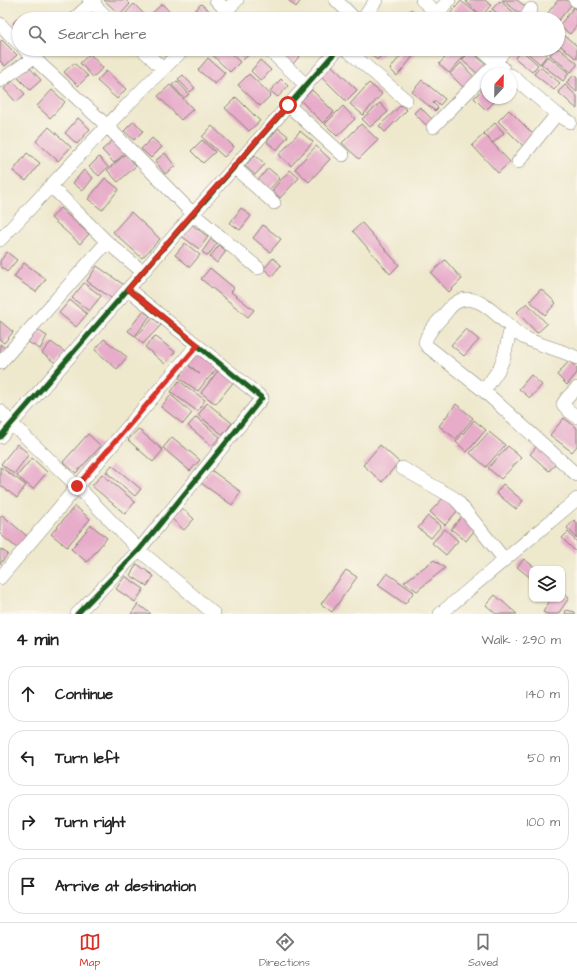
<!DOCTYPE html>
<meta charset="utf-8">
<style>
:root{--surface:#fff;--page:#f2f2f2;--text:#222;--muted:#767676;--line:#e0e0e0;--accent:#d93025}
body{margin:0;font-family:"Architects Daughter",sans-serif;background:var(--page);color:var(--text)}
.controls{position:absolute;right:12px;bottom:12px;display:grid;overflow:hidden;border-radius:8px;box-shadow:0 1px 3px #0004}
.controls button{width:36px;height:36px;display:grid;place-items:center;padding:0;border:0;border-bottom:1px solid var(--line);background:var(--surface);color:var(--text);font:20px sans-serif}
.compass{position:absolute;left:481px;top:68px;width:36px;height:36px;border-radius:50%;background:var(--surface);box-shadow:0 1px 3px #0004;rotate:22deg}
.stop{position:absolute;width:12px;height:12px;margin:-9px;border:3px solid #d93025;border-radius:50%;background:#fff}
.stop.end{background:#d93025;border-color:#fff;box-shadow:0 1px 4px #0008}
.list{margin:0;padding:0;list-style:none}
h2{display:flex;justify-content:space-between;align-items:center;height:52px;margin:0;padding:0 16px;font-size:17px}
h2 small{font-size:13px;font-weight:400;color:var(--muted)}
.list li{display:grid;grid-template-columns:26px 1fr auto;gap:12px;align-items:center;box-sizing:border-box;height:56px;margin:0 8px 8px;padding:0 8px;border:1px solid var(--line);border-radius:16px}
.list b{display:block;font-size:15px;white-space:nowrap}
.list em{font-size:13px;font-style:normal;color:var(--muted)}
.icon{flex:none;width:22px;height:22px;fill:none;stroke:currentColor;stroke-width:2;stroke-linecap:round;stroke-linejoin:round}
.map{position:relative;flex:none;width:577px;height:614px;overflow:hidden}
.search{position:absolute;background:var(--surface);box-shadow:0 1px 3px #0004;left:12px;right:12px;top:12px;height:44px;display:flex;align-items:center;gap:10px;box-sizing:border-box;padding:0 14px;border-radius:22px;color:var(--muted);font-size:15px}
.sheet{height:308px;background:var(--surface)}
nav{display:flex;justify-content:space-around;align-items:center;box-sizing:border-box;height:56px;border-top:1px solid var(--line);background:var(--surface);font-size:11px;color:var(--muted)}
nav a{display:grid;justify-items:center;gap:2px}
nav .on{color:var(--accent)}
.map>svg:first-child{display:block}
.building{fill:#e7acc9}
.lines{fill:none;stroke-linecap:round;stroke-linejoin:round}
.minor-casing{stroke:#858274;stroke-width:14}
.minor{stroke:#fff;stroke-width:13}
.cycleway-casing{stroke:#fbf7ec;stroke-width:8}
.cycleway{stroke:#1b5e20;stroke-width:5}
.route{stroke:#d93025;stroke-width:5}
</style>
<div class="map">
<svg width="577" height="614" viewBox="0 0 577 614">
<rect width="100%" height="100%" fill="#fbf7ec"/>
<filter id="ink" filterUnits="userSpaceOnUse"><feTurbulence type="fractalNoise" baseFrequency=".025" numOctaves="2"/><feDisplacementMap in="SourceGraphic" scale="8" xChannelSelector="R" yChannelSelector="G"/><feConvolveMatrix kernelMatrix="1 2 1 2 8 2 1 2 1" color-interpolation-filters="sRGB"/></filter>
<filter id="wash" filterUnits="userSpaceOnUse"><feTurbulence type="fractalNoise" baseFrequency=".012" numOctaves="4" result="noise"/><feDisplacementMap in="SourceGraphic" scale="16" xChannelSelector="R" yChannelSelector="G"/><feGaussianBlur stdDeviation="0.9" result="paint"/><feColorMatrix in="noise" values="0 0 0 0 0 0 0 0 0 0 0 0 0 0 0 0 0 1.4 0 .05"/><feComposite in="paint" operator="in"/></filter>
<g filter="url(#wash)">
<rect width="100%" height="100%" fill="#eee8cd"/>
<g id="blocks">
<path class="building" d="M 104,0 L 126,0 L 130,4 L 120,15 Z
M 288,0 L 301,0 L 296,7 Z
M 468,0 L 485,0 L 491,5 L 482,16 L 466,2 Z
M 502,0 L 517,0 L 529,9 L 523,16 Z
M 558,0 L 567,0 L 572,4 L 558,21 L 558,19 L 553,19 L 547,14 Z
M 461,1 L 481,17 L 480,19 L 457,19 L 450,14 Z
M 500,1 L 522,19 L 504,19 L 492,9 Z
M 134,4 L 144,14 L 139,19 L 126,19 L 123,16 Z
M 162,4 L 176,18 L 175,19 L 146,19 Z
M 201,4 L 212,13 L 207,19 L 198,19 L 192,14 Z
M 574,7 L 577,10 L 577,25 L 570,34 L 559,26 Z
M 411,9 L 423,19 L 403,19 Z
M 490,11 L 500,19 L 484,19 Z
M 22,14 L 27,19 L 19,19 L 19,29 L 13,23 Z
M 558,32 L 563,36 L 558,42 Z
M 565,36 L 577,46 L 577,59 L 558,44 Z
M 2,40 L 17,55 L 5,66 L 0,61 L 0,42 Z
M 558,48 L 577,63 L 577,65 L 571,72 L 550,55 L 554,49 L 558,49 Z
M 206,49 L 226,49 L 240,62 L 230,72 Z
M 232,49 L 252,49 L 253,51 L 243,60 Z
M 276,49 L 299,49 L 303,52 L 292,65 Z
M 365,49 L 386,49 L 387,50 L 377,60 Z
M 406,49 L 409,49 L 415,54 L 397,76 L 390,69 Z
M 453,49 L 463,49 L 467,53 L 449,73 L 439,64 Z
M 523,49 L 540,49 L 547,55 L 540,64 Z
M 544,49 L 552,49 L 548,53 Z
M 521,50 L 538,65 L 532,72 L 515,58 Z
M 471,51 L 489,67 L 480,76 L 462,60 Z
M 90,54 L 103,68 L 93,77 L 80,63 Z
M 548,56 L 569,73 L 563,81 L 541,64 Z
M 208,58 L 225,73 L 215,84 L 198,70 Z
M 260,60 L 271,70 L 261,81 L 251,71 Z
M 74,63 L 88,76 L 78,86 L 64,72 Z
M 461,63 L 474,77 L 464,88 L 450,74 Z
M 330,64 L 357,90 L 346,101 L 319,74 Z
M 28,66 L 41,80 L 30,90 L 17,77 Z
M 540,67 L 560,83 L 554,90 L 534,74 Z
M 106,71 L 126,89 L 117,99 L 97,81 Z
M 249,74 L 271,95 L 260,106 L 238,85 Z
M 183,75 L 195,88 L 190,92 L 178,79 Z
M 574,75 L 577,78 L 577,92 L 566,83 Z
M 281,79 L 288,86 L 278,97 L 270,91 Z
M 422,80 L 445,99 L 440,105 L 435,101 L 433,103 L 438,108 L 435,111 L 412,92 Z
M 13,81 L 25,94 L 16,102 L 4,89 Z
M 177,81 L 189,94 L 184,98 L 172,85 Z
M 369,83 L 382,94 L 363,115 L 350,104 Z
M 170,85 L 193,109 L 181,120 L 158,96 Z
M 487,85 L 487,98 L 498,98 L 486,110 L 474,98 Z
M 565,85 L 577,96 L 577,109 L 558,92 Z
M 52,90 L 65,102 L 50,118 L 37,106 Z
M 312,90 L 334,112 L 323,123 L 301,101 Z
M 236,97 L 260,121 L 249,131 L 225,108 Z
M 380,103 L 388,112 L 370,127 L 362,119 Z
M 401,105 L 407,110 L 385,132 L 379,126 Z
M 343,106 L 355,119 L 337,136 L 325,124 Z
M 420,107 L 434,121 L 428,127 L 414,113 Z
M 509,110 L 534,135 L 523,146 L 498,121 Z
M 78,118 L 90,129 L 77,144 L 65,133 Z
M 134,121 L 143,131 L 134,140 L 124,131 Z
M 495,123 L 504,133 L 493,143 L 484,133 Z
M 361,124 L 378,140 L 359,159 L 342,143 Z
M 212,126 L 234,147 L 224,157 L 202,137 Z
M 49,127 L 71,147 L 58,161 L 36,141 Z
M 278,128 L 288,136 L 277,150 L 267,142 Z
M 300,131 L 313,142 L 291,166 L 279,155 Z
M 484,134 L 510,162 L 498,173 L 472,145 Z
M 152,138 L 162,147 L 151,158 L 141,149 Z
M 113,140 L 125,153 L 114,163 L 102,150 Z
M 202,140 L 215,152 L 203,163 L 191,151 Z
M 316,146 L 330,159 L 309,182 L 295,169 Z
M 27,153 L 40,163 L 26,181 L 13,171 Z
M 165,153 L 175,166 L 165,174 L 155,161 Z
M 126,154 L 136,166 L 118,182 L 107,170 Z
M 255,155 L 265,164 L 255,175 L 245,166 Z
M 99,157 L 108,167 L 99,176 L 89,167 Z
M 268,168 L 280,178 L 269,190 L 258,180 Z
M 84,170 L 93,178 L 83,191 L 73,183 Z
M 290,170 L 299,178 L 280,198 L 272,190 Z
M 105,178 L 119,189 L 102,210 L 88,199 Z
M 60,208 L 89,234 L 80,244 L 51,218 Z
M 241,208 L 251,216 L 240,230 L 230,223 Z
M 131,212 L 160,239 L 142,258 L 113,232 Z
M 190,223 L 208,237 L 199,249 L 180,235 Z
M 362,223 L 399,265 L 390,274 L 353,231 Z
M 263,225 L 281,239 L 270,252 L 253,238 Z
M 211,239 L 217,243 L 208,256 L 202,252 Z
M 185,243 L 200,255 L 190,267 L 175,255 Z
M 219,245 L 226,251 L 217,263 L 210,257 Z
M 7,252 L 17,260 L 7,272 L 0,266 L 0,261 Z
M 273,258 L 281,265 L 272,276 L 264,269 Z
M 445,260 L 462,279 L 449,292 L 431,273 Z
M 24,263 L 46,279 L 36,292 L 14,277 Z
M 97,266 L 124,285 L 114,300 L 87,281 Z
M 210,268 L 234,288 L 231,292 L 254,310 L 248,317 L 201,279 Z
M 84,283 L 101,296 L 89,311 L 72,298 Z
M 541,289 L 556,303 L 545,315 L 530,301 Z
M 70,300 L 87,314 L 76,327 L 59,313 Z
M 527,303 L 547,324 L 537,333 L 517,312 Z
M 143,311 L 150,316 L 135,336 L 128,331 Z
M 153,318 L 161,325 L 143,344 L 136,337 Z
M 0,321 L 13,332 L 4,343 L 0,340 Z
M 36,329 L 47,336 L 40,349 L 28,342 Z
M 466,329 L 479,340 L 464,356 L 451,345 Z
M 155,336 L 175,352 L 165,364 L 145,347 Z
M 104,339 L 127,357 L 117,369 L 95,350 Z
M 51,342 L 66,353 L 58,365 L 42,353 Z
M 0,344 L 7,350 L 0,358 Z
M 198,350 L 218,367 L 207,380 L 207,379 L 198,391 L 179,378 L 188,365 L 200,374 L 187,364 Z
M 569,361 L 577,368 L 577,373 L 567,385 L 557,375 Z
M 220,368 L 235,380 L 216,404 L 201,393 Z
M 531,375 L 542,385 L 530,398 L 519,389 Z
M 179,381 L 205,400 L 197,411 L 171,392 Z
M 171,395 L 192,413 L 183,424 L 161,407 Z
M 207,403 L 232,423 L 223,435 L 198,415 Z
M 456,404 L 473,418 L 456,439 L 439,426 Z
M 196,417 L 220,437 L 212,446 L 188,426 Z
M 564,418 L 577,428 L 577,446 L 572,452 L 550,435 Z
M 474,420 L 486,430 L 467,452 L 456,442 Z
M 138,429 L 163,450 L 153,462 L 128,440 Z
M 489,432 L 505,445 L 486,467 L 470,453 Z
M 88,434 L 101,446 L 76,473 L 63,462 Z
M 172,437 L 200,460 L 190,471 L 163,448 Z
M 17,444 L 29,454 L 14,474 L 1,464 Z
M 539,444 L 558,461 L 549,471 L 530,454 Z
M 380,445 L 399,462 L 382,482 L 363,465 Z
M 508,446 L 521,458 L 501,479 L 488,468 Z
M 32,458 L 47,472 L 33,489 L 17,476 Z
M 112,465 L 141,489 L 135,496 L 106,472 Z
M 0,467 L 26,485 L 17,498 L 0,485 Z
M 211,470 L 241,492 L 232,505 L 201,483 Z
M 102,474 L 135,502 L 125,514 L 92,486 Z
M 503,484 L 523,501 L 516,509 L 496,493 Z
M 445,496 L 460,508 L 445,525 L 430,512 Z
M 75,506 L 90,519 L 67,547 L 51,534 Z
M 182,508 L 194,519 L 184,530 L 172,519 Z
M 2,515 L 28,537 L 18,549 L 0,534 L 0,518 Z
M 463,515 L 477,527 L 466,541 L 451,529 Z
M 428,516 L 441,526 L 431,538 L 418,528 Z
M 574,520 L 577,523 L 577,538 L 567,528 Z
M 91,525 L 107,538 L 87,562 L 71,549 Z
M 445,529 L 458,541 L 446,555 L 432,543 Z
M 568,532 L 577,542 L 577,553 L 562,538 Z
M 0,549 L 8,554 L 0,564 Z
M 524,559 L 537,569 L 532,569 L 532,579 L 517,567 Z
M 434,560 L 445,568 L 417,591 L 404,582 Z
M 137,564 L 154,576 L 147,586 L 130,575 Z
M 346,570 L 357,577 L 332,612 L 321,604 Z
M 387,573 L 414,592 L 405,604 L 378,585 Z
M 125,576 L 144,589 L 135,602 L 116,589 Z
M 562,593 L 569,598 L 558,614 L 547,614 L 543,612 L 551,599 L 562,599 Z
M 495,595 L 517,614 L 496,614 L 486,605 Z
M 138,604 L 151,614 L 131,614 Z
M 566,610 L 575,612 L 575,614 L 565,614 Z"/>
</g>
</g>
<g filter="url(#ink)">
<use href="#blocks" fill-opacity="0" stroke="#858274" stroke-width="1"/>
<g class="lines">
<g class="minor-casing">
<path id="minor" d="M 89,0 L 109,19
M 216,0 L 235,19
M 336,0 L 355,19
M 422,0 L 444,19
M 575,0 L 577,1
M 437,13 L 449,0
M 74,19 L 95,0
M 217,19 L 237,0
M 363,19 L 376,0
M 525,19 L 531,9
M 0,24 L 19,44
M 24,49 L 107,126 L 193,214 L 258,268
M 142,49 L 163,69
M 268,49 L 306,85
M 346,49 L 406,100
M 480,49 L 503,68
M 511,75 L 557,114 L 570,122
M 0,81 L 33,58 L 42,49
M 288,105 L 343,155
M 433,127 L 496,63 L 505,49
M 518,162 L 557,114
M 234,167 L 274,203
M 51,186 L 107,242 L 143,272
M 0,240 C 61,176 120,109 184,49
M 577,358 C 560,349 540,346 523,337 C 507,328 479,288 457,302 C 451,305 448,310 444,315 C 437,323 428,331 425,342 L 427,346 L 484,391 L 577,475
M 0,363 L 107,242
M 577,388 L 567,398 L 563,404 L 568,410 L 577,417
M 484,391 L 499,369 L 504,357 L 511,327
M 0,411 L 12,424 L 77,486 L 139,550 L 176,581 L 214,614
M 0,437 L 193,214 L 338,49
M 402,468 L 454,498 L 459,503 L 504,559
M 0,578 L 197,345
M 77,614 L 139,550 L 262,398 L 128,289
M 440,614 L 577,499"/>
</g>
<use href="#minor" class="minor"/>
<g class="cycleway-casing">
<path id="cycleway" d="M 0,437 L 193,214 L 338,49
M 77,614 L 139,550 L 262,398 L 128,289"/>
</g>
<use href="#cycleway" class="cycleway"/>
</g>
</g>
<g class="lines" filter="url(#ink)">
<path class="route" d="M 77,486 L 198,345 L 128,289 L 192,214 L 288,105"/>
</g>
</svg>
<div class="controls">
<button><svg class="icon" aria-label="layers" viewBox="0 0 24 24"><path d="M12 4l9 5-9 5-9-5zM3 14l9 5 9-5"/></svg></button>
</div>
<svg class="compass" viewBox="-18 -18 36 36"><path d="M0-13l5 13h-10z" fill="#e53935"/><path d="M0 13l5-13h-10z" fill="#767676"/></svg>
<div class="stop" style="left:288px;top:105px"></div>
<div class="stop end" style="left:77px;top:486px"></div>
<div class="search"><svg class="icon" aria-label="search" viewBox="0 0 24 24"><circle cx="10" cy="10" r="6"/><path d="M15 15l6 6"/></svg>Search here</div>
</div>
<section class="sheet">
<h2>4 min<small>Walk · 290 m</small></h2>
<ul class="list">
<li><svg class="icon" aria-label="ahead" viewBox="0 0 24 24"><path d="M12 20V5M6 11l6-6 6 6"/></svg><div><b>Continue</b></div><em>140 m</em></li>
<li><svg class="icon" aria-label="left" viewBox="0 0 24 24"><path d="M17 20v-9H6M10 6l-5 5 5 5"/></svg><div><b>Turn left</b></div><em>50 m</em></li>
<li><svg class="icon" aria-label="right" viewBox="0 0 24 24"><path d="M7 20v-9h11M14 6l5 5-5 5"/></svg><div><b>Turn right</b></div><em>100 m</em></li>
<li><svg class="icon" aria-label="arrive" viewBox="0 0 24 24"><path d="M6 21V4h12l-3 4 3 4H6"/></svg><div><b>Arrive at destination</b></div></li>
</ul>
</section>
<nav>
<a class="on"><svg class="icon" aria-label="map" viewBox="0 0 24 24"><path d="M3 6l6-2 6 2 6-2v14l-6 2-6-2-6 2zM9 4v14M15 6v14"/></svg>Map</a>
<a><svg class="icon" aria-label="directions" viewBox="0 0 24 24"><path d="M12 3l9 9-9 9-9-9zM9 14v-3h6M13 9l2 2-2 2"/></svg>Directions</a>
<a><svg class="icon" aria-label="saved" viewBox="0 0 24 24"><path d="M7 4h10v16l-5-4-5 4z"/></svg>Saved</a>
</nav>
